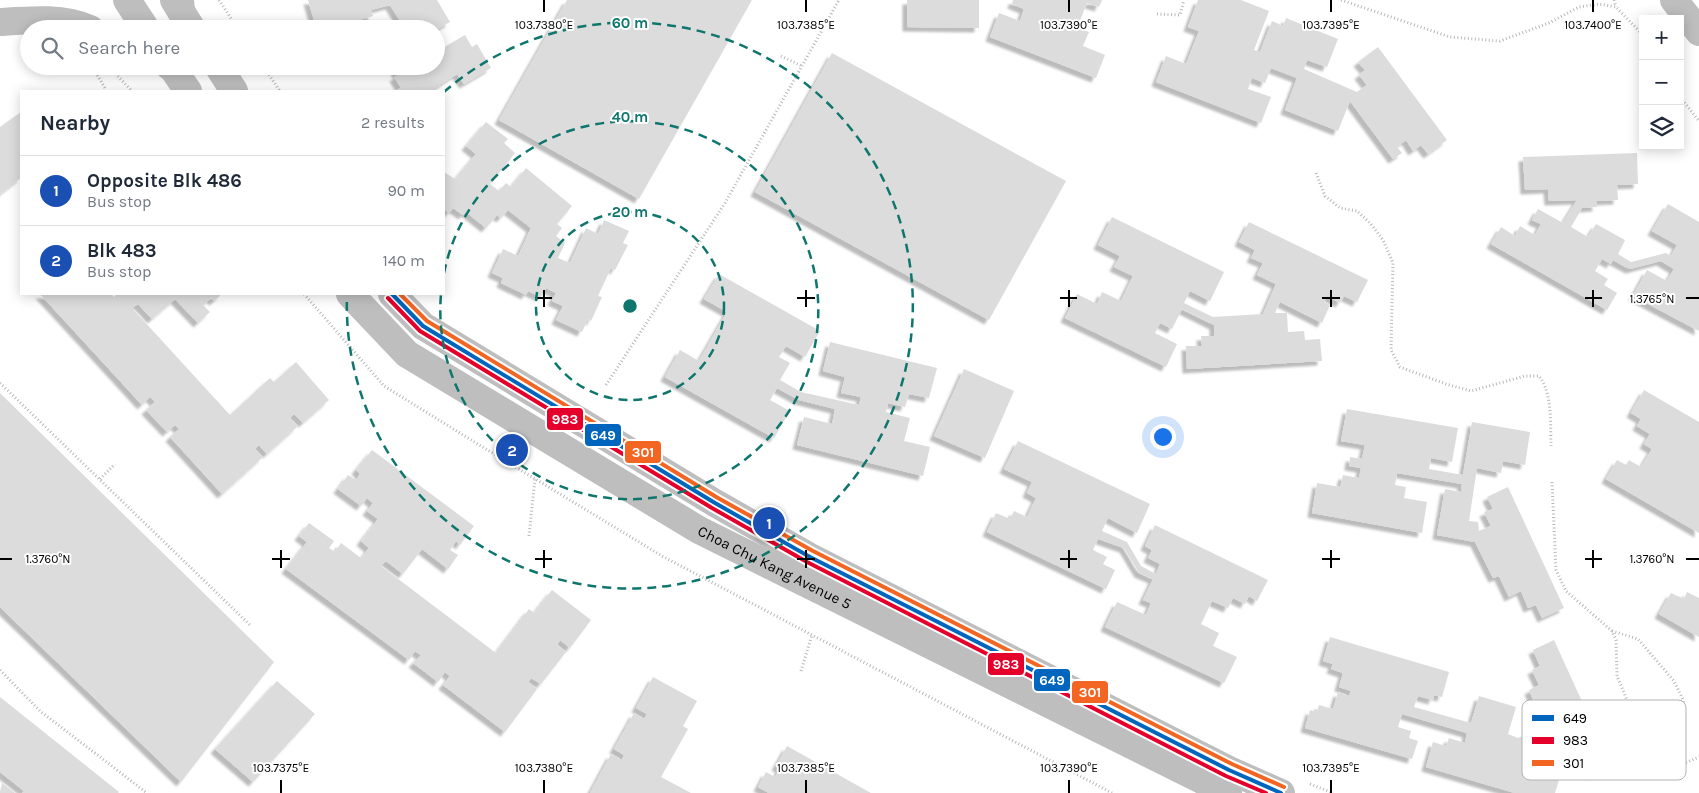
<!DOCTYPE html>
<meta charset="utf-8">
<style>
:root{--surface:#fff;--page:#f6f6f7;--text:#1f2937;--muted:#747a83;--line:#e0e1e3;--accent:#111827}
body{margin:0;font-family:Karla,sans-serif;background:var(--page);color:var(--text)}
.controls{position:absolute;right:15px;top:15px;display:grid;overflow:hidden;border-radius:0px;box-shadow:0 2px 12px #0003}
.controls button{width:45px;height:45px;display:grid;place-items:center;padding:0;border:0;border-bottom:1px solid var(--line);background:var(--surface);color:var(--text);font:25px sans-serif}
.you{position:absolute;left:1162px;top:436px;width:18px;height:18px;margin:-12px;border:4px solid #fff;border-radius:50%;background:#1a73e8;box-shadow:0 0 0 8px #1a73e833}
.badge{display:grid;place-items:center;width:32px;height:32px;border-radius:50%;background:var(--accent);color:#fff;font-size:16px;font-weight:700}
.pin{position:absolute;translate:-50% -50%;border:2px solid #fff;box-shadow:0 1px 5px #0006}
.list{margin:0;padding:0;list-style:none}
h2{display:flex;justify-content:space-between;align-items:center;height:65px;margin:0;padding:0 20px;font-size:21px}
h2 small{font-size:16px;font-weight:400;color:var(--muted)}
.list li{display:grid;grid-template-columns:32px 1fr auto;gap:15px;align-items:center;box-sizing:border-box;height:70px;padding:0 20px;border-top:1px solid var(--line)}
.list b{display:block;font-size:19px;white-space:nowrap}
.list p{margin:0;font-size:16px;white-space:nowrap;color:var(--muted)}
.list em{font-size:16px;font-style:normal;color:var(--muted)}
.icon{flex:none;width:28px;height:28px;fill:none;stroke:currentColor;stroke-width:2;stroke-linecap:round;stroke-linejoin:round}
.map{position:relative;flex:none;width:1699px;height:793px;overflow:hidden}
.search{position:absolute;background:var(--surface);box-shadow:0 2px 12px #0003;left:20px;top:20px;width:425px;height:55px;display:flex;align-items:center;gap:12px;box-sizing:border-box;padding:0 18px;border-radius:28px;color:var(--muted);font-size:19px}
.panel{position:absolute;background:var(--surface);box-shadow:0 2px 12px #0003;left:20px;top:90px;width:425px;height:205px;border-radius:0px}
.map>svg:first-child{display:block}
.building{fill:#dcdcdc;filter:url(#shadow)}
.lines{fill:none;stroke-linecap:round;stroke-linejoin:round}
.path{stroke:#b8b8b8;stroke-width:3;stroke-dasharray:1 2.5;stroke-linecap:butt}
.minor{stroke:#bebebe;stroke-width:28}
.tertiary{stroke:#bebebe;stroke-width:28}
.bus-1-casing{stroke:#fff;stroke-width:8}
.bus-2-casing{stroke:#fff;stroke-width:8}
.bus-3-casing{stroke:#fff;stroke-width:8}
.bus-1{stroke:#0065bd;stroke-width:4}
.bus-2{stroke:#e4002b;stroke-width:4}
.bus-3{stroke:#f26522;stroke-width:4}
.ticks{fill:none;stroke:#000;stroke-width:2}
.ring{fill:none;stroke:#0f766e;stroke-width:2.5;stroke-dasharray:9 6}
.labels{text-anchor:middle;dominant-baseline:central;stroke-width:4;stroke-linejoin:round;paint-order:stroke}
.street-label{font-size:15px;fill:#000;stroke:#fff}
.key{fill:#fff;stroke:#b2b2b2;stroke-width:1}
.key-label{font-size:14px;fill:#000}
.ticks-label{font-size:12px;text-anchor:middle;fill:#000;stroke:#fff;stroke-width:4;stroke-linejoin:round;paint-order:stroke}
.centre{fill:#0f766e;stroke:#fff;stroke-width:2.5}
.ring-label{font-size:15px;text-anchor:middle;font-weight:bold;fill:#0f766e;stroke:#fff;stroke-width:4;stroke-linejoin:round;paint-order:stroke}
.line-badge{stroke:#fff;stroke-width:2}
.badge-label{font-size:14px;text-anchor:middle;font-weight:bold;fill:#fff}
</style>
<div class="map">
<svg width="1699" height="793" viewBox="0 0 1699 793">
<defs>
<filter id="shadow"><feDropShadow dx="-4.5" dy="4.5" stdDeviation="1" flood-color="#0004"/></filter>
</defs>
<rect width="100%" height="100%" fill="#fff"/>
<path class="building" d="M 308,0 L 437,0 L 450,22 L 436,30 L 405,29 L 390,5 L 371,10 L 373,16 L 332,28 L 331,22 L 316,27 Z
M 567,0 L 752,0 L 639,199 L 499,120 Z
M 907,0 L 979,0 L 979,28 L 907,27 Z
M 1013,0 L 1102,0 L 1099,7 L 1087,3 L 1077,28 L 1089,32 L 1083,46 L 1105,55 L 1096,78 L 990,37 L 999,13 L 1020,21 L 1024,9 L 1012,4 Z
M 1198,0 L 1241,0 L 1269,11 L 1254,50 L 1260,52 L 1272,21 L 1283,26 L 1286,18 L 1338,39 L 1327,67 L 1307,60 L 1304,69 L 1357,92 L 1367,85 L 1359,75 L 1365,70 L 1358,62 L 1378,47 L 1447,140 L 1428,154 L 1421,145 L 1413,151 L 1406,140 L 1397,147 L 1402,153 L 1393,159 L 1350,101 L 1338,131 L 1285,110 L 1297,78 L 1271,68 L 1265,83 L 1252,78 L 1248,89 L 1271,97 L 1261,123 L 1156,82 L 1166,56 L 1186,64 L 1199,31 L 1188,27 Z
M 465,35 L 472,47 L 477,44 L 491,68 L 464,84 L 457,74 L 430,91 L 394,91 L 401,88 L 394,77 L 398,75 L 393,66 L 436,66 L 436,52 Z
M 832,53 L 1066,181 L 989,320 L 755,192 Z
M 21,112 L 21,178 L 0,194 L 0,127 Z
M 486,122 L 508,139 L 504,143 L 515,153 L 490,184 L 499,191 L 506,183 L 511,187 L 526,168 L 572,206 L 557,224 L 562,228 L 556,236 L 565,243 L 558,258 L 570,263 L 586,228 L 598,234 L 604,220 L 629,231 L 623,243 L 628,245 L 615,270 L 611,268 L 598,296 L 602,297 L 591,321 L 588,319 L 582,332 L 556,320 L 563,306 L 552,301 L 556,293 L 546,288 L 541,297 L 528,291 L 526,295 L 501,283 L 503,278 L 492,273 L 503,249 L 518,256 L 531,228 L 508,210 L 501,218 L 497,215 L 486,228 L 466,212 L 463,215 L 453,208 L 449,213 L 444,209 L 444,172 L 455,179 L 476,154 L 466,146 Z
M 1637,153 L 1638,184 L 1617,185 L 1618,200 L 1596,201 L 1597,207 L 1582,208 L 1571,227 L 1588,237 L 1596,224 L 1625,240 L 1618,254 L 1631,262 L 1666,253 L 1671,256 L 1677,245 L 1652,231 L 1668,204 L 1699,222 L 1699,331 L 1633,296 L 1647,270 L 1667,281 L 1674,269 L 1661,261 L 1630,269 L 1613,260 L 1611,264 L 1602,259 L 1595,271 L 1608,279 L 1604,285 L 1617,293 L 1607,310 L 1491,244 L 1501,227 L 1515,236 L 1520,226 L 1535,235 L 1541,224 L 1532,220 L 1538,209 L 1563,223 L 1577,200 L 1549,201 L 1548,189 L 1525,190 L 1523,157 Z
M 1112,217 L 1224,272 L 1210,301 L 1190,291 L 1184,303 L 1213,317 L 1263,314 L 1276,284 L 1257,275 L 1263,263 L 1251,258 L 1255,250 L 1239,242 L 1249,222 L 1368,280 L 1357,302 L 1344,296 L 1340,303 L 1327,296 L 1324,302 L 1330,305 L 1322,323 L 1280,302 L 1275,313 L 1287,313 L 1288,332 L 1304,331 L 1305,340 L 1320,339 L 1322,361 L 1187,369 L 1186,346 L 1202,346 L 1201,336 L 1214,336 L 1214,325 L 1182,309 L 1172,329 L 1160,323 L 1155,333 L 1177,344 L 1166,367 L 1065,318 L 1077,294 L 1097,304 L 1102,292 L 1121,301 L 1133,276 L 1114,267 L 1120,256 L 1098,245 Z
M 719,274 L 820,331 L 805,357 L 786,346 L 779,357 L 790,363 L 780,380 L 801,392 L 859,405 L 861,397 L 841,393 L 845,377 L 823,371 L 830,342 L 937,368 L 929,398 L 909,394 L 905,407 L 888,403 L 886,412 L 910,418 L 904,441 L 930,447 L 923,476 L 797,445 L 804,417 L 832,424 L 835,409 L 799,400 L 777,388 L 770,400 L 790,411 L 774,438 L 665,377 L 680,350 L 699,361 L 727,312 L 704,299 Z
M 40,294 L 111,294 L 114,297 L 117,294 L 222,294 L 214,301 L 211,298 L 203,305 L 210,312 L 198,323 L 175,299 L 152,319 L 138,304 L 132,308 L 230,415 L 270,378 L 274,382 L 296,362 L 329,400 L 303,423 L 294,414 L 290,418 L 298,426 L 267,454 L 259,445 L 255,449 L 263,457 L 222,494 L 170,437 L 179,429 L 175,425 L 167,432 L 146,410 L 155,402 L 150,397 L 142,405 Z
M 964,369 L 1014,391 L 985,458 L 934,436 Z
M 1644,390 L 1699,422 L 1699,533 L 1606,479 L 1617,460 L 1626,465 L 1629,460 L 1641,467 L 1652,449 L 1644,444 L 1650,434 L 1637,426 L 1641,419 L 1631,413 Z
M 0,393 L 274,662 L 181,782 L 0,607 Z
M 1347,409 L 1458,428 L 1452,462 L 1431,458 L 1429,469 L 1463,475 L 1472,422 L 1530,432 L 1525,465 L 1503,461 L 1501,473 L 1477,468 L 1469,521 L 1478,522 L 1479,531 L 1491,526 L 1484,512 L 1493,509 L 1487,497 L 1508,487 L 1564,608 L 1542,618 L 1536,605 L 1528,608 L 1521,591 L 1509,597 L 1499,576 L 1493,578 L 1475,542 L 1437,535 L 1445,489 L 1461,492 L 1462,484 L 1397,473 L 1395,485 L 1406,487 L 1404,498 L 1427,502 L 1422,533 L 1312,513 L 1317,483 L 1340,487 L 1343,475 L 1359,478 L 1361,468 L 1349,466 L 1350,457 L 1362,459 L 1365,445 L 1341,441 Z
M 1018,441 L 1150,504 L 1137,533 L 1108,518 L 1102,531 L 1127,542 L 1141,566 L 1156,574 L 1160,564 L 1148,558 L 1152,550 L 1145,546 L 1155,525 L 1268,580 L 1257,601 L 1249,596 L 1245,604 L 1233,598 L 1228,608 L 1212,601 L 1201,624 L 1219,633 L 1213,646 L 1237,657 L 1224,683 L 1105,627 L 1117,602 L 1146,615 L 1151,603 L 1143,600 L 1153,579 L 1139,573 L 1124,548 L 1098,539 L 1093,550 L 1107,557 L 1103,564 L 1115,570 L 1106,589 L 987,532 L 996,513 L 1010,519 L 1014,511 L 1027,517 L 1036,498 L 1027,493 L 1032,482 L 1004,469 Z
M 372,450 L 474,526 L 460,545 L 456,541 L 450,550 L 458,555 L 448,569 L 422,549 L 403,574 L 386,561 L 381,566 L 496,653 L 529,609 L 534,613 L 552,590 L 591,620 L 570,648 L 560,640 L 557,645 L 566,652 L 541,684 L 531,678 L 528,682 L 537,689 L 505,732 L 443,685 L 450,676 L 445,672 L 438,682 L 413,663 L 421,655 L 415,651 L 409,660 L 286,569 L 307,542 L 299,536 L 309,523 L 334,541 L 329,548 L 335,552 L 341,543 L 361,558 L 369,548 L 361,541 L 378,519 L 367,511 L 373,503 L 367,498 L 361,506 L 338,489 L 348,475 L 356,480 L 360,474 L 356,470 Z
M 1687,592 L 1699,598 L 1699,637 L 1659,614 L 1671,593 L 1684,599 Z
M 1330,637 L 1449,672 L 1442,697 L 1434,695 L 1433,700 L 1418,696 L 1414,707 L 1471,723 L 1479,696 L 1516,707 L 1508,734 L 1518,738 L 1537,729 L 1529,710 L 1536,707 L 1529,690 L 1539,685 L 1532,670 L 1540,666 L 1533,650 L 1554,640 L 1611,765 L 1590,775 L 1584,760 L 1575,764 L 1568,750 L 1558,755 L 1548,733 L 1526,743 L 1525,747 L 1540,751 L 1536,765 L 1550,769 L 1547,777 L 1559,780 L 1555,793 L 1515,793 L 1426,767 L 1433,742 L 1446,746 L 1449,738 L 1465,743 L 1467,733 L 1402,714 L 1398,727 L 1411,731 L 1409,738 L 1418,741 L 1412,759 L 1305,728 L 1310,710 L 1317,712 L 1319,705 L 1333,709 L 1338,692 L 1349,696 L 1351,691 L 1339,687 L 1343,673 L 1331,669 L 1333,664 L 1323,661 Z
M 653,677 L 697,701 L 683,726 L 688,729 L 661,777 L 691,793 L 590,793 L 611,754 L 622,760 L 624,755 L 614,749 L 634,713 L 644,719 L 647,714 L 636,708 Z
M 277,681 L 315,714 L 253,782 L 215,749 Z
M 0,697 L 119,792 L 118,793 L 22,793 L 24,791 L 0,772 Z
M 787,746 L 871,793 L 769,793 L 758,787 L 766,772 L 775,777 L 780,768 L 776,766 Z
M 2,783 L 15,793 L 0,793 Z"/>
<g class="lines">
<path class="path" d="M 219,0 L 238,29
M 1341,0 L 1450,37 L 1500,41 L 1549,23 L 1579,7 L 1599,4 L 1616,7 L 1643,35
M 1614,0 L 1616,7
M 1157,14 L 1180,15 L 1184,0
M 781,56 L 802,66
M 92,66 L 105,88
M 108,66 L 132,91
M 263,66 L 280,91
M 1680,97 L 1699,121
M 1316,173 L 1325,196 L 1340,208 L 1357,211 L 1371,224 L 1383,240 L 1393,263 L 1391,350 L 1400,367 L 1446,384 L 1471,391 L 1525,376 L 1539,376 C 1553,394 1550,424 1551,446
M 304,294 L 384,386 L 481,446 L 662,556 L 1112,793
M 0,383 L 251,626
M 606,385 L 725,203 L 839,0
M 100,479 L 115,464
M 1552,482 L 1556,570 L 1566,591 L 1612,631 L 1616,640 L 1617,676 L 1629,705 L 1671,751 L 1673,768 L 1699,757
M 529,536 L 535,478
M 1612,631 L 1638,639 L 1674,681 L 1683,700 L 1685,718 L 1671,751
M 0,670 L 40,711 L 147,793
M 801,671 L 812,635
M 1310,784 L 1333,793"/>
<g class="minor">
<path d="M 127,0 L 146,29"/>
<path d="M 174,0 L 192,29"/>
<path d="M 171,66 L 188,91"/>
<path d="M 218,66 L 234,91"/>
<path id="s1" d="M 350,294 L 407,354 L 699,530 L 1228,793"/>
<path d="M 392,294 L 423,326 L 715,503 L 810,557 L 1229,770 L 1281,793"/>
</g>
<path class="tertiary" d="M 180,0 L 181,11
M 1674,0 L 1699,32
M 0,22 C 30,20 63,17 90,29
M 169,66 L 171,67"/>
<g class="bus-1-casing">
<path id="bus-1" d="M 392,294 L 423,326 L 715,503 L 810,557 L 1229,770 L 1281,793"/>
</g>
<g class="bus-2-casing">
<path id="bus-2" d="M 388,298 L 420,331 L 712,508 L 807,562 L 1226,776 L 1266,793"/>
</g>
<g class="bus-3-casing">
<path id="bus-3" d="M 400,294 L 427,321 L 718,498 L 813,551 L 1232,764 L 1284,787"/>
</g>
<use href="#bus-1" class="bus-1"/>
<use href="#bus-2" class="bus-2"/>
<use href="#bus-3" class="bus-3"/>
</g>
<path class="ticks" d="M 544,0 L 544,12M 806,0 L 806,12M 1069,0 L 1069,12M 1331,0 L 1331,12M 1593,0 L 1593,12M 544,290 L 544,307M 806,290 L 806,307M 1069,290 L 1069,307M 1331,290 L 1331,307M 1593,290 L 1593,307M 535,298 L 552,298M 797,298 L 815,298M 1060,298 L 1077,298M 1322,298 L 1340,298M 1585,298 L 1602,298M 1686,298 L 1699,298M 281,550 L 281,568M 544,550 L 544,568M 806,550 L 806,568M 1069,550 L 1069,568M 1331,550 L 1331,568M 1593,550 L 1593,568M 0,559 L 12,559M 272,559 L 290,559M 535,559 L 552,559M 797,559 L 815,559M 1060,559 L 1077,559M 1322,559 L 1340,559M 1585,559 L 1602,559M 1686,559 L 1699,559M 281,780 L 281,793M 544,780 L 544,793M 806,780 L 806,793M 1069,780 L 1069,793M 1331,780 L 1331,793"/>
<g class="ring">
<circle cx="630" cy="306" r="94"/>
<path d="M444 273A189 189 0 1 1 441 294"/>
<path d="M444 92A283 283 0 1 1 347 296"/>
</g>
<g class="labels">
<g class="street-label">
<text stroke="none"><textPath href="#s1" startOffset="508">Choa Chu Kang Avenue 5</textPath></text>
</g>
</g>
<rect x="1522" y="700" width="164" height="80" rx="8" class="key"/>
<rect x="1532" y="715" width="22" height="6" fill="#0065bd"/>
<rect x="1532" y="737" width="22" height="7" fill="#e4002b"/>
<rect x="1532" y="760" width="22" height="6" fill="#f26522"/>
<g class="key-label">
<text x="1563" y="723">649</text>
<text x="1563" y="745">983</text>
<text x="1563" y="768">301</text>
</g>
<g class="ticks-label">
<text x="544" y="29">103.7380°E</text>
<text x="806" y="29">103.7385°E</text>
<text x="1069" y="29">103.7390°E</text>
<text x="1331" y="29">103.7395°E</text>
<text x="1593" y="29">103.7400°E</text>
<text x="1652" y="303">1.3765°N</text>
<text x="48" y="563">1.3760°N</text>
<text x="1652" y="563">1.3760°N</text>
<text x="281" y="772">103.7375°E</text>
<text x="544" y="772">103.7380°E</text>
<text x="806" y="772">103.7385°E</text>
<text x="1069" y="772">103.7390°E</text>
<text x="1331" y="772">103.7395°E</text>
</g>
<circle cx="630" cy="306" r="8" class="centre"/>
<g class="ring-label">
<text x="630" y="28">60 m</text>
<text x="630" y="122">40 m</text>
<text x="630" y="217">20 m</text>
</g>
<g class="line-badge">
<rect x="546" y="407" width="38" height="24" rx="5" fill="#e4002b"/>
<rect x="584" y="423" width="38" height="24" rx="5" fill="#0065bd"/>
<rect x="624" y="440" width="38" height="24" rx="5" fill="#f26522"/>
<rect x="987" y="652" width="38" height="24" rx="5" fill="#e4002b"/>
<rect x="1033" y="668" width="38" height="24" rx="5" fill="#0065bd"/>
<rect x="1071" y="680" width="38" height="24" rx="5" fill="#f26522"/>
</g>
<g class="badge-label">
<text x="565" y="424">983</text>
<text x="603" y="440">649</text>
<text x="643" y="457">301</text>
<text x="1006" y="669">983</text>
<text x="1052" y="685">649</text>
<text x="1090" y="697">301</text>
</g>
</svg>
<div class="controls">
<button>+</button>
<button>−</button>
<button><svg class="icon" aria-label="layers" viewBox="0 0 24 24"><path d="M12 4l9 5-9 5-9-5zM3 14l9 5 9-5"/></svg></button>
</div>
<div class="you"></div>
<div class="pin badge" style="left:769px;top:523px;background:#1a4fb4">1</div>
<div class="pin badge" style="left:512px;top:450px;background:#1a4fb4">2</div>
<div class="search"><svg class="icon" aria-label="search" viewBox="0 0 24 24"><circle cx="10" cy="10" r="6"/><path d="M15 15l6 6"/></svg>Search here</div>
<section class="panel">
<h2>Nearby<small>2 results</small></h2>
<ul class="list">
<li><span class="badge" style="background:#1a4fb4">1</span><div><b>Opposite Blk 486</b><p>Bus stop</p></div><em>90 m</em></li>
<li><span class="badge" style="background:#1a4fb4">2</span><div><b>Blk 483</b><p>Bus stop</p></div><em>140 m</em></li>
</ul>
</section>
</div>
